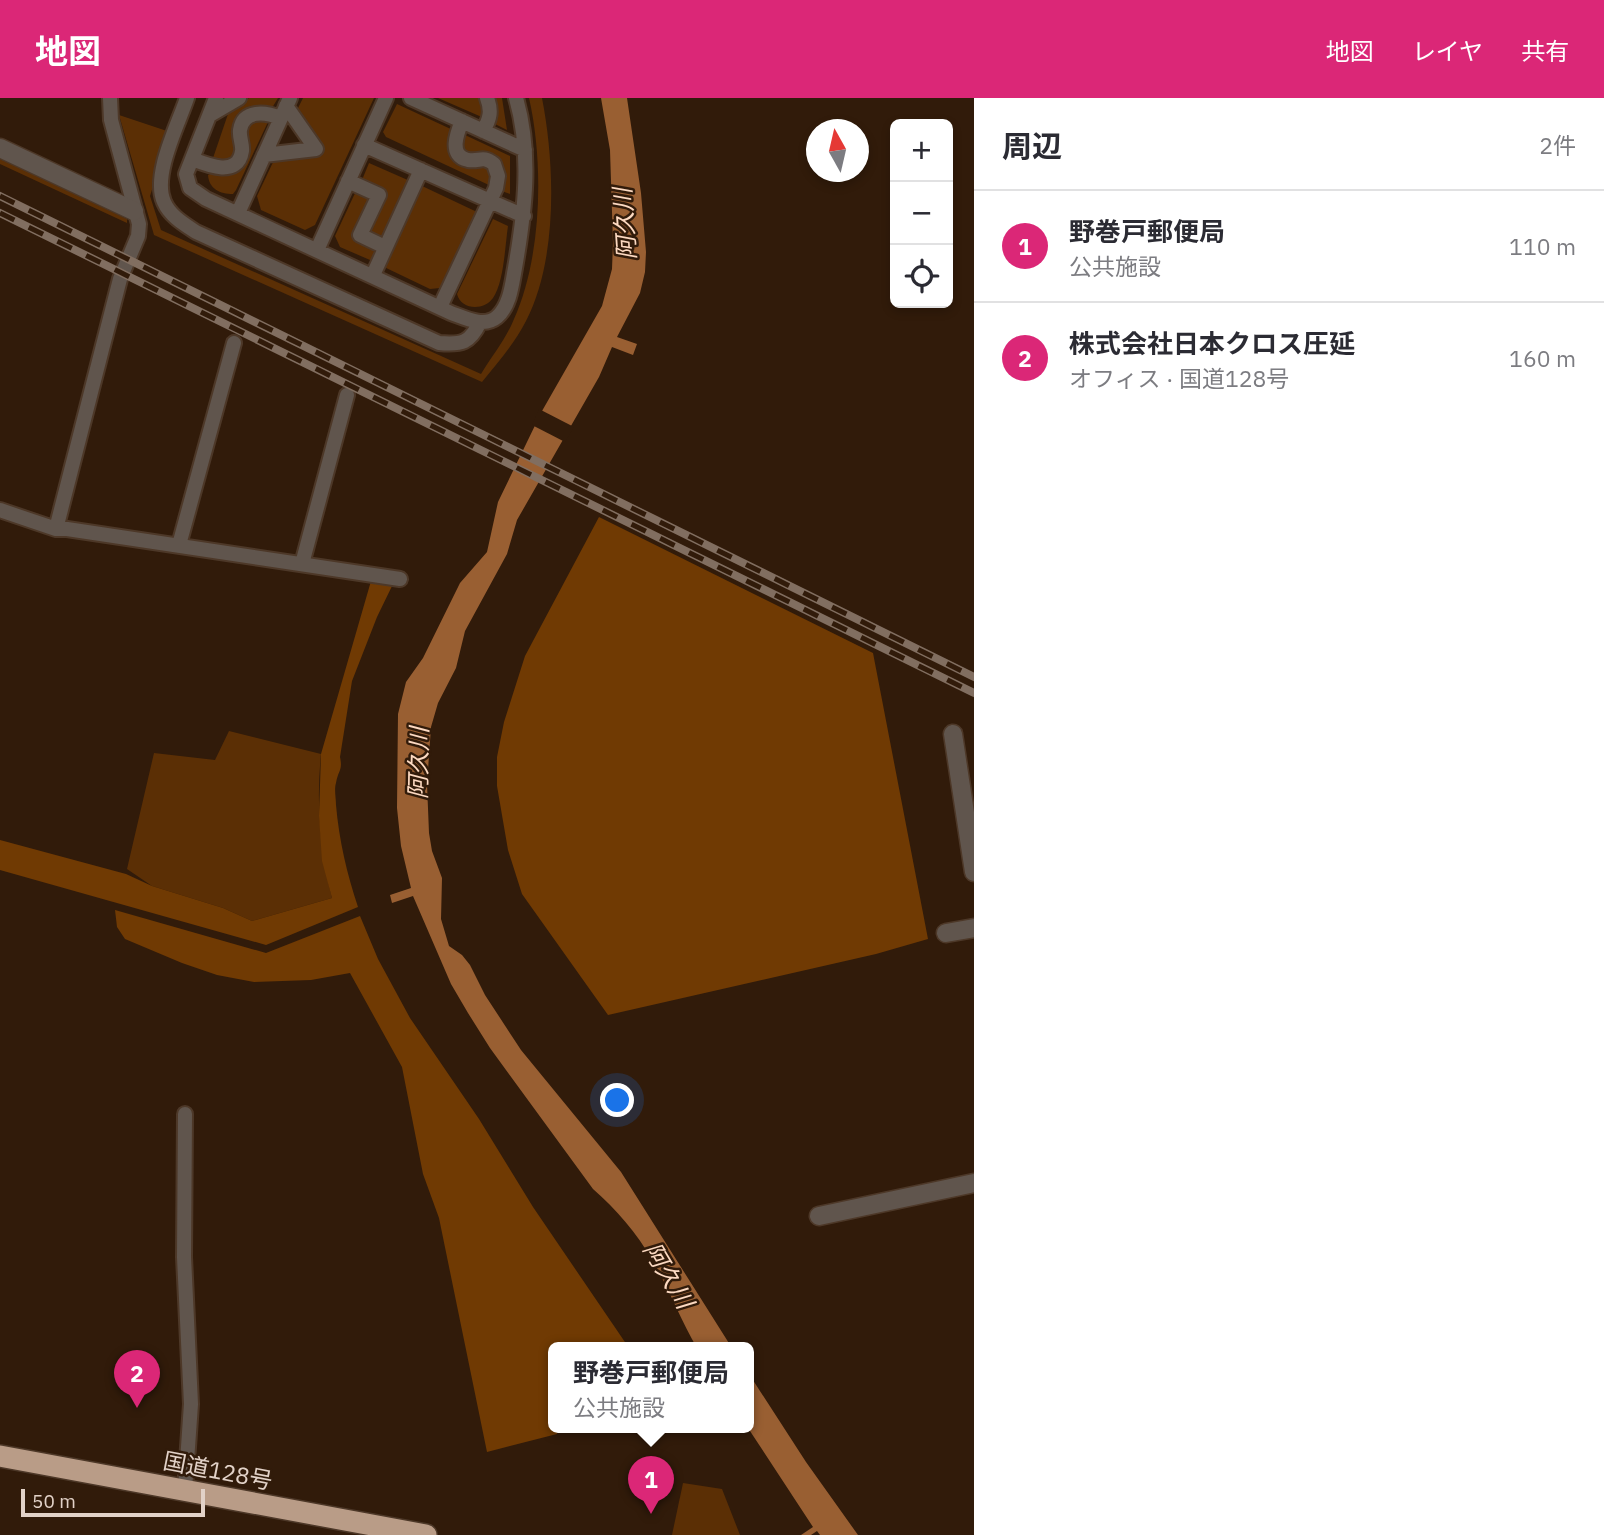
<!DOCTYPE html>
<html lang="ja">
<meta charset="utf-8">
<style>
:root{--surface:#fff;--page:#f2f2f3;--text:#2b2b33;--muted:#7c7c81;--line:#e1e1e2;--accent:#db2777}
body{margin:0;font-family:"IBM Plex Sans","Noto Sans JP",sans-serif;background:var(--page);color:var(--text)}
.controls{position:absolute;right:21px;top:21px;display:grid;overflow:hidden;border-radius:10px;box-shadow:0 4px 10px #0003}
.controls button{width:63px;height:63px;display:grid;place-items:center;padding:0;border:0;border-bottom:2px solid var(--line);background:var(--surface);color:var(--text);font:35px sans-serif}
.compass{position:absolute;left:806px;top:21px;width:63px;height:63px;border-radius:50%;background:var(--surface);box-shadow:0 4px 10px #0003;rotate:352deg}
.scale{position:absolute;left:21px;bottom:18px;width:184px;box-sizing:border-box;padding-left:7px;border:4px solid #e2d2c8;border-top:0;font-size:19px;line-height:24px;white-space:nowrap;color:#e2d2c8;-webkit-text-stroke:5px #311b0a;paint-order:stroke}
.you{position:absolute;left:618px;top:1003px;width:24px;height:24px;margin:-18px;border:5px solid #fff;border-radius:50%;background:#1a73e8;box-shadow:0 0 0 10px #1a73e833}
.badge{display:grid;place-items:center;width:46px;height:46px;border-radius:50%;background:var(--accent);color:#fff;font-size:23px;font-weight:700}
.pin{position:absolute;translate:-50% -58px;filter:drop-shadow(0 2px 4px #0008)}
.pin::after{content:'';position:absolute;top:37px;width:24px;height:21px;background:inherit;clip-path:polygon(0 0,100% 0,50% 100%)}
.popup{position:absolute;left:548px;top:1244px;width:206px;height:91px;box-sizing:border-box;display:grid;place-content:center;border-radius:10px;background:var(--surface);filter:drop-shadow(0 2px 5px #0005);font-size:23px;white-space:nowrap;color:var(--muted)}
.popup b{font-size:26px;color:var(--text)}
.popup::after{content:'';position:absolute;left:50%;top:100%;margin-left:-14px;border:14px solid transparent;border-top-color:var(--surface)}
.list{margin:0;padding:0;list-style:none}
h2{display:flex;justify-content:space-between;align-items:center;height:91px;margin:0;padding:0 28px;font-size:30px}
h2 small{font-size:23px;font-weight:400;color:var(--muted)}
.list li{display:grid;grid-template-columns:46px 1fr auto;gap:21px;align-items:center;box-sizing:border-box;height:112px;padding:0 28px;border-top:2px solid var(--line)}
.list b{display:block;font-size:26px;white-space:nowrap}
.list p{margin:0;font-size:23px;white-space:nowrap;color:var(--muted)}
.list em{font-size:23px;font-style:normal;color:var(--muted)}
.icon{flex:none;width:38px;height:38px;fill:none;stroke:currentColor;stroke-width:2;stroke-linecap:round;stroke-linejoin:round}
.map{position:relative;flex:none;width:974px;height:1437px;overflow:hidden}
header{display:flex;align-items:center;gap:42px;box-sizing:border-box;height:98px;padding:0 35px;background:var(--accent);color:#fff}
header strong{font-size:33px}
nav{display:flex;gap:38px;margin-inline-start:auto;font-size:24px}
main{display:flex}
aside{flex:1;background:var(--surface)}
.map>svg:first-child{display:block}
.green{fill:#5b2f05}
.forest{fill:#703a03}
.water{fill:#995f32}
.pier{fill:#311b0a}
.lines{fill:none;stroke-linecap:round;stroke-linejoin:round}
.lane-casing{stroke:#4d3828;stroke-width:18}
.street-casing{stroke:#4d3828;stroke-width:21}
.highway-casing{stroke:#4d3828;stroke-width:24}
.lane{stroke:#60554d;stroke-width:14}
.street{stroke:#60554d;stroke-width:18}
.highway{stroke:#b99c87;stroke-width:21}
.rail-casing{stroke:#816e60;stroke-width:8}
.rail{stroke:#311b0a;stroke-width:5;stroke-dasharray:16;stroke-linecap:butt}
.labels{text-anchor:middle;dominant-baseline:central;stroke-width:5;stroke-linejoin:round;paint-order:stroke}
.street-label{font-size:23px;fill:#e2d2c8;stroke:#311b0a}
.water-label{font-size:24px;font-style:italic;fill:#fddac2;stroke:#311b0a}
</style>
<header>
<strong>地図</strong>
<nav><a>地図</a><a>レイヤ</a><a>共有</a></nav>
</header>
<main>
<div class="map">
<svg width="974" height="1437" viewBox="0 0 974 1437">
<rect width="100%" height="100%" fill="#311b0a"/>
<path class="green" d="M 249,0 L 278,0 L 272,10 L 260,8 L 248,12 L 237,51 L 231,64 L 212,63 L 229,13 Z
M 303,0 L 374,0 L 315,127 L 305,132 L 261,112 L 257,98 L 275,60 L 323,53 L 296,14 Z
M 438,0 L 480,0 L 482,2 L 484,20 Z
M 493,0 L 502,0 L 507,32 L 493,25 Z
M 529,0 L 542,0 C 555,66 558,161 526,223 C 515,245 498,264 482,284 L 154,137 L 119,17 L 170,34 L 150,98 L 161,132 L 481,276 C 492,258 506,241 514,221 C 542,159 544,65 529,0 Z
M 397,6 L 455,33 L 451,46 L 492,67 L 491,88 L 386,39 L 383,34 Z
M 258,18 L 268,24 L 236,92 L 233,96 C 220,96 209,91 208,77 L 212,75 L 219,77 L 232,75 L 246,27 Z
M 465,37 L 510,58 L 510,96 L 499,92 L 500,72 L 466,59 L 458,40 Z
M 0,60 L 127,121 L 127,125 L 0,66 Z
M 369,65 L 410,83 L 383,142 L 368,135 L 384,95 L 362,82 Z
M 420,87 L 477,114 L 440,190 L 430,191 L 382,168 Z
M 356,93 L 372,100 L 354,139 L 378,151 L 375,161 L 370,162 L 340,149 L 335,138 Z
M 493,121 L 508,128 C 505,148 504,184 493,200 C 484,213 461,212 457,196 Z
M 229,633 L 321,656 C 316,705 320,752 332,800 L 252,823 L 223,810 L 152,788 L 127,771 L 154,655 L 215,662 Z
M 683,1385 L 722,1391 L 740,1437 L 672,1437 Z"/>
<path class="forest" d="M 599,419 L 873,555 L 928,841 L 876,856 L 608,917 L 522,796 L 508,752 L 497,688 L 497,659 L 504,624 L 525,558 Z
M 371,483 L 393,486 L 377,519 L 352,583 L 340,659 C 343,673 338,672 336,685 C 334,691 336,700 336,707 C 339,742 347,776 358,809 L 266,847 L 0,772 L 0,742 L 126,776 L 152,788 L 223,810 L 252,823 L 332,800 L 322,763 L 319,718 L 321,656 Z
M 115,812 L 266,855 L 360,818 L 378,861 L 410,920 L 479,1021 L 533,1109 L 629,1250 L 553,1250 L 553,1330 L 558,1330 L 557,1336 L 487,1354 L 439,1120 L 423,1076 L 402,969 L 350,875 L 311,882 L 254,884 L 217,877 L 182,865 L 125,841 L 117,829 Z"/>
<path class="water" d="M 601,0 L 627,0 L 641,95 L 646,154 L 645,174 L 640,195 L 617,239 L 637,246 L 633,257 L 612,249 L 599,279 L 517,422 L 507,456 L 465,533 L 456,570 L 438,605 L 431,629 L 427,686 L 429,735 L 432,753 L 442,780 L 441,821 L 449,848 L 462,857 L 470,867 L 485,897 L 521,952 L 621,1074 L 732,1250 L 697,1250 C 680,1221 669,1190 652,1162 C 637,1135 616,1111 593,1091 L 490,950 L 468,915 L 451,886 L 413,798 L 392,805 L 390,797 L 411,790 L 401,748 L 397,710 L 398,616 L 406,584 L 423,560 L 460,485 L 487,454 L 498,404 L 542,313 L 602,208 L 612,171 L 613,145 L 610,52 Z
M 749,1276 L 806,1364 L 858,1437 L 820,1437 L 817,1433 L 811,1437 L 801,1437 L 813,1429 L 748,1330 Z"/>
<path class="pier" d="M 539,311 L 574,329 L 565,344 L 532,327 Z"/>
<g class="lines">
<g class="lane-casing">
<path id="lane" d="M 187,0 C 178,27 152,77 164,104 C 170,118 184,126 196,134 L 439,245 C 462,247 470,245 480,224
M 216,0 L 186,76 L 190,90 L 206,101 L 451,215 C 465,220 484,230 497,219 C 510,208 512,186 515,170 C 525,113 532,56 516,0
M 411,0 L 525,52
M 210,17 L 239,0
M 483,33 C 490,21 492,13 487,0
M 364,47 L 524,118
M 264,57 L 316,51 L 286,8
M 192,61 C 207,67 238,80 242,53 C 243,47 239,39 240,32 C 243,11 266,14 280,20
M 348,83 L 379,97 L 360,137 L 385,149
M 238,115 L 290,0
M 317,152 L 386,0
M 373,177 L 421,72
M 440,209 L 496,90 L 498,78 L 494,66 C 482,57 480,64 468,62 C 448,58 457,35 462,23
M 0,412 L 56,431 L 67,431 L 400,481
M 56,431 L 120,181 L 138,138 L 139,126 L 111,22 L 110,0
M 179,447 L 234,245
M 302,466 L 347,297
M 185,1016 L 184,1159 L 191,1306 L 185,1392"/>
</g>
<g class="street-casing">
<path id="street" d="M 0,50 L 134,113
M 953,636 L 974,774
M 946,835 L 974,830
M 819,1118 L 974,1085"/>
</g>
<g class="highway-casing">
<path id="highway" d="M 0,1358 L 426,1437"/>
</g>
<use href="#lane" class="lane"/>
<use href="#street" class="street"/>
<use href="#highway" class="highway"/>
<g class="rail-casing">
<path id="rail" d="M 0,98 L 974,579
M 0,115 L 974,595"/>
</g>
<use href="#rail" class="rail"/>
</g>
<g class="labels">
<g class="street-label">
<text transform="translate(218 1372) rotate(11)">国道128号</text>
</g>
<g class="water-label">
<text transform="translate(624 126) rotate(-94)">阿久川</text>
<text transform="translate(418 665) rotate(-89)">阿久川</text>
<text transform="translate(669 1177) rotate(59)">阿久川</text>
</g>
</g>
</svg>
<div class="controls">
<button>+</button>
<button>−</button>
<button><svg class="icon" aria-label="locate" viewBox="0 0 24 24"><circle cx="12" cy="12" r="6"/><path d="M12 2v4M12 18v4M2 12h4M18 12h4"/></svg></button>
</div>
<svg class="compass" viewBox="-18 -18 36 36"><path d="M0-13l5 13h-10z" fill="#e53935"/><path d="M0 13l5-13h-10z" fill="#7c7c81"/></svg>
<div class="scale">50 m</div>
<div class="you"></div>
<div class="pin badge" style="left:651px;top:1416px">1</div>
<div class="popup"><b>野巻戸郵便局</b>公共施設</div>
<div class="pin badge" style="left:137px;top:1310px">2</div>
</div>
<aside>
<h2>周辺<small>2件</small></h2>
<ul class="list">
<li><span class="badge">1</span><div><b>野巻戸郵便局</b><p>公共施設</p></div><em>110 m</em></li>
<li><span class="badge">2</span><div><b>株式会社日本クロス圧延</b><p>オフィス · 国道128号</p></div><em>160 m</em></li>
</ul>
</aside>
</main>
